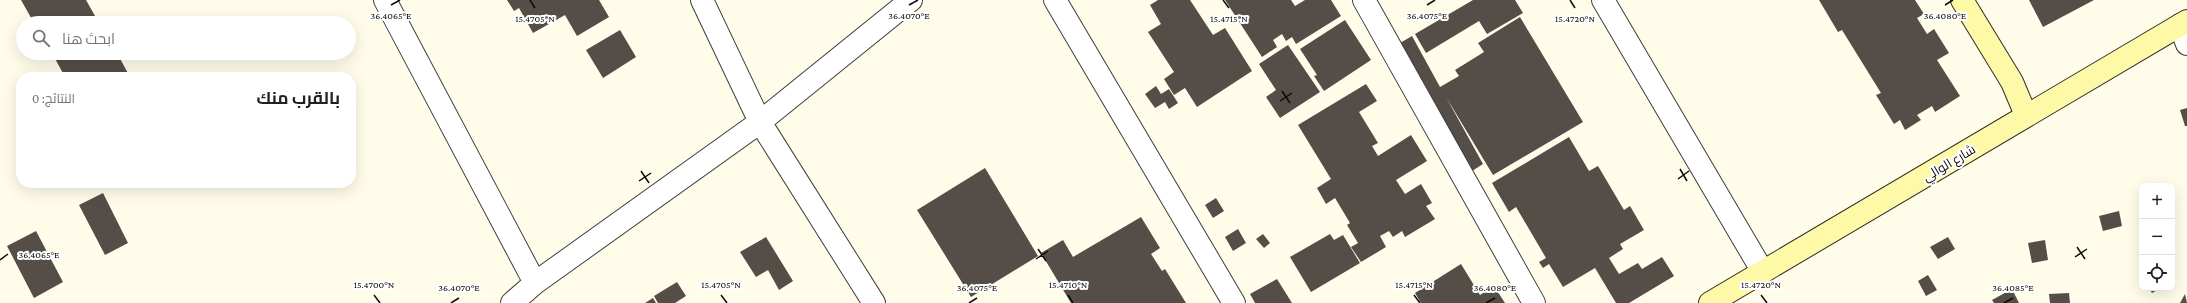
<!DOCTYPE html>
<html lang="ar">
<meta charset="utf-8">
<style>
:root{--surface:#fff;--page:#f6f6f6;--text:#202124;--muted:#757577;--line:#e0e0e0}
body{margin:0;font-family:"Crimson Pro",Cairo,serif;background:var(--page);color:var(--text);direction:rtl}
.controls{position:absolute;right:12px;bottom:12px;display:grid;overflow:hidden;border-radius:8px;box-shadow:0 4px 16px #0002}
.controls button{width:36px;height:36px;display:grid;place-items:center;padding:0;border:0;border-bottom:1px solid var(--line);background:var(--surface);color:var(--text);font:20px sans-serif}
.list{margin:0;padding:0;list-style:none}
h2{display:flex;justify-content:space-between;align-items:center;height:52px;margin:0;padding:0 16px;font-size:17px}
h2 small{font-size:13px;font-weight:400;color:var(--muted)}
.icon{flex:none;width:22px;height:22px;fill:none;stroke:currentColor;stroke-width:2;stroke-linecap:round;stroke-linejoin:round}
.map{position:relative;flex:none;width:2187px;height:303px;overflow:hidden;direction:ltr}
.search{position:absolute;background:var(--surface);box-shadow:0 4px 16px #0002;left:16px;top:16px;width:340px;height:44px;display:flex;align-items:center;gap:10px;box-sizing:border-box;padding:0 14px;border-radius:22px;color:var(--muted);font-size:15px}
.panel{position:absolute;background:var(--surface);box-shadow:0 4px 16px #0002;left:16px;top:72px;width:340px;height:116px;border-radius:16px;direction:rtl}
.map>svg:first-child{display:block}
.building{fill:#544d48}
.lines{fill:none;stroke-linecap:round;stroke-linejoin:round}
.street-casing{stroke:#3e3e3e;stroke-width:24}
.secondary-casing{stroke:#2d2d2d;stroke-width:24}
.street{stroke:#fff;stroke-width:22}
.secondary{stroke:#fef9a6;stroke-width:22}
.ticks{fill:none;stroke:#0b0b0b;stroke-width:1.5}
.labels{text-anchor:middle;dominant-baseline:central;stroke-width:4;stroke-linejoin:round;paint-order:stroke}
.street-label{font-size:13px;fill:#0b0b0b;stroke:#fff}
.ticks-label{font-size:10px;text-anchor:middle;fill:#0b0b0b;stroke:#fff;stroke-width:4;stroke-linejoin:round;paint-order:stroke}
</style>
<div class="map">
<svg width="2187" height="303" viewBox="0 0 2187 303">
<rect width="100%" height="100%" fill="#fffcea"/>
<path class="building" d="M 21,0 L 86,0 L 99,23 L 34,23 Z
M 507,0 L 599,0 L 609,17 L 577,36 L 565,15 L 533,33 L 519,8 L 514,11 Z
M 1158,0 L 1190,0 L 1213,35 L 1225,28 L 1252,71 L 1197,107 L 1185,88 L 1174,95 L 1164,79 L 1174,72 L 1148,32 L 1161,24 L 1150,5 Z
M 1225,0 L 1291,0 L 1295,6 L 1305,0 L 1331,0 L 1341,16 L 1296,44 L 1292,37 L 1286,41 L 1282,34 L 1273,40 L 1277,47 L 1262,57 Z
M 1473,0 L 1515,0 L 1523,13 L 1487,34 L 1479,21 L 1426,53 L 1415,34 Z
M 1819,0 L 1915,0 L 1924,14 L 1917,18 L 1927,34 L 1934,29 L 1949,53 L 1937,60 L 1960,96 L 1935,112 L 1932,106 L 1917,115 L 1921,120 L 1905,130 L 1900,120 L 1894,124 L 1876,95 L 1881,93 L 1842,30 L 1838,32 Z
M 2029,0 L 2094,0 L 2043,27 Z
M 1520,17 L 1583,122 L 1493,175 L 1446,97 L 1483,164 L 1472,171 L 1400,43 L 1412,36 L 1440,87 L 1459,76 L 1455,70 L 1484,52 L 1478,43 Z
M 1345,20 L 1371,60 L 1324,91 L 1314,76 L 1317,75 L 1300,49 Z
M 620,30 L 636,57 L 603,78 L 586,50 Z
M 1288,45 L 1320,92 L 1280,118 L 1266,97 L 1276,90 L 1259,64 Z
M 52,53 L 117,53 L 130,77 L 65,77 Z
M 1366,84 L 1377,101 L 1359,112 L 1378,143 L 1372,146 L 1378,156 L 1411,135 L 1427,161 L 1396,180 L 1405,194 L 1421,184 L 1432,203 L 1426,206 L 1435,219 L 1405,237 L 1402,231 L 1393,237 L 1389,231 L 1380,236 L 1386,247 L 1361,262 L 1351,247 L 1358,243 L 1347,225 L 1350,223 L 1335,198 L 1326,204 L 1317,188 L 1331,179 L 1298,125 Z
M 1156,86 L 1161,94 L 1169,89 L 1178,103 L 1169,109 L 1165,102 L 1155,108 L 1145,94 Z
M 2187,108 L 2187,126 L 2185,126 L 2180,110 Z
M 1569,137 L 1589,171 L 1598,166 L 1624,210 L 1630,206 L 1644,230 L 1620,244 L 1623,249 L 1609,258 L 1619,274 L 1638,263 L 1642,269 L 1662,257 L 1674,276 L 1629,303 L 1616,303 L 1595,268 L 1563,287 L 1549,264 L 1543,268 L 1539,262 L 1546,258 L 1516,207 L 1509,212 L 1492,183 Z
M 985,168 L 1038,256 L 971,297 L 917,210 Z
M 103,193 L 128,243 L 105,255 L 79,205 Z
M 1216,198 L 1224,211 L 1213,218 L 1205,205 Z
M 2119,211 L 2122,226 L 2103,231 L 2099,216 Z
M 1141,217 L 1160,248 L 1151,254 L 1162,271 L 1165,269 L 1186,303 L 1071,303 L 1041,253 L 1063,240 L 1073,257 Z
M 1238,229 L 1246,243 L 1233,251 L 1225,237 Z
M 36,231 L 63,282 L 34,298 L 7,246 Z
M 1263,234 L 1270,243 L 1264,248 L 1256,239 Z
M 1330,234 L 1334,240 L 1343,235 L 1360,263 L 1311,292 L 1290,257 Z
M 766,237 L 793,281 L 779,290 L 768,270 L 756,277 L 740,252 Z
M 1948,237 L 1955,249 L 1938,259 L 1930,247 Z
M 2045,240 L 2048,260 L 2032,263 L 2028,243 Z
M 1461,264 L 1480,295 L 1494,286 L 1505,303 L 1421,303 L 1415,293 Z
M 1928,275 L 1937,290 L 1926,296 L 1918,281 Z
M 1277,279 L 1292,303 L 1255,303 L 1250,294 Z
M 677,282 L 686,296 L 675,303 L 658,303 L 654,296 Z
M 2149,288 L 2161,288 L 2152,293 Z
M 2012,289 L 2019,303 L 1994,303 L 1992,300 Z
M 2069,293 L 2070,303 L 2050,303 L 2049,294 Z
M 2185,294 L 2187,303 L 2180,303 Z
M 653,298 L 656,303 L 645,303 Z"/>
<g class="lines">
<g class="street-casing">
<path id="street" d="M 385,0 L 535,283
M 702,0 L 760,122 L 874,303
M 1055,0 L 1234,303
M 1364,0 L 1534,303
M 1603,0 L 1763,272
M 2180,25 L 2187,44
M 512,303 L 535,283 L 760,122 L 911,0"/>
</g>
<g class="secondary-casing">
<path id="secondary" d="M 1962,0 L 2012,82 L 2026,115
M 1710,303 L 2187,21"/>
</g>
<use href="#street" class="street"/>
<use href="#secondary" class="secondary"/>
</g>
<path class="ticks" d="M 530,0 L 535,8M 1223,0 L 1229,8M 1570,0 L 1575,8M 391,5 L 400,0M 909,5 L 918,0M 1427,5 L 1435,0M 1945,5 L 1953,0M 1282,91 L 1290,103M 1280,101 L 1292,93M 1680,169 L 1687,181M 641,171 L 649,183M 1678,179 L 1689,171M 639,181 L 651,173M 2077,247 L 2085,259M 1038,249 L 1046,261M 2075,257 L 2087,249M 1036,259 L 1048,251M 0,260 L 8,254M 374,295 L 380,303M 721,295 L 727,303M 1068,295 L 1073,303M 1414,295 L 1420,303M 1761,295 L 1767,303M 451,303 L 459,298M 969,303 L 977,298M 1486,303 L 1495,298M 2004,303 L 2013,298"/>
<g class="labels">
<g class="street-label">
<text transform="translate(1949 163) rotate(-31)">شارع الوالي</text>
</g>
</g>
<g class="ticks-label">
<text x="391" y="19">36.4065°E</text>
<text x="909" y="19">36.4070°E</text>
<text x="1427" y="19">36.4075°E</text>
<text x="1945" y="19">36.4080°E</text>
<text x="535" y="22">15.4705°N</text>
<text x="1229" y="22">15.4715°N</text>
<text x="1575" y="22">15.4720°N</text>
<text x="39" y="258">36.4065°E</text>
<text x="374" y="288">15.4700°N</text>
<text x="721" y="288">15.4705°N</text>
<text x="1068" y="288">15.4710°N</text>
<text x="1414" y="288">15.4715°N</text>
<text x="1761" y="288">15.4720°N</text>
<text x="459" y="291">36.4070°E</text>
<text x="977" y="291">36.4075°E</text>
<text x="1495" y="291">36.4080°E</text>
<text x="2013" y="291">36.4085°E</text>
</g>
</svg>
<div class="controls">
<button>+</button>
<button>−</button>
<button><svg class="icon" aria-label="locate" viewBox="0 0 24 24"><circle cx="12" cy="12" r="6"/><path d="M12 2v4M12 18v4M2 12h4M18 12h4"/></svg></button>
</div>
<div class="search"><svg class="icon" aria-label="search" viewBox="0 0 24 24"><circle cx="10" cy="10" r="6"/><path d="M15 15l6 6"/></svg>ابحث هنا</div>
<section class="panel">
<h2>بالقرب منك<small>النتائج: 0</small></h2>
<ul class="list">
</ul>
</section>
</div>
